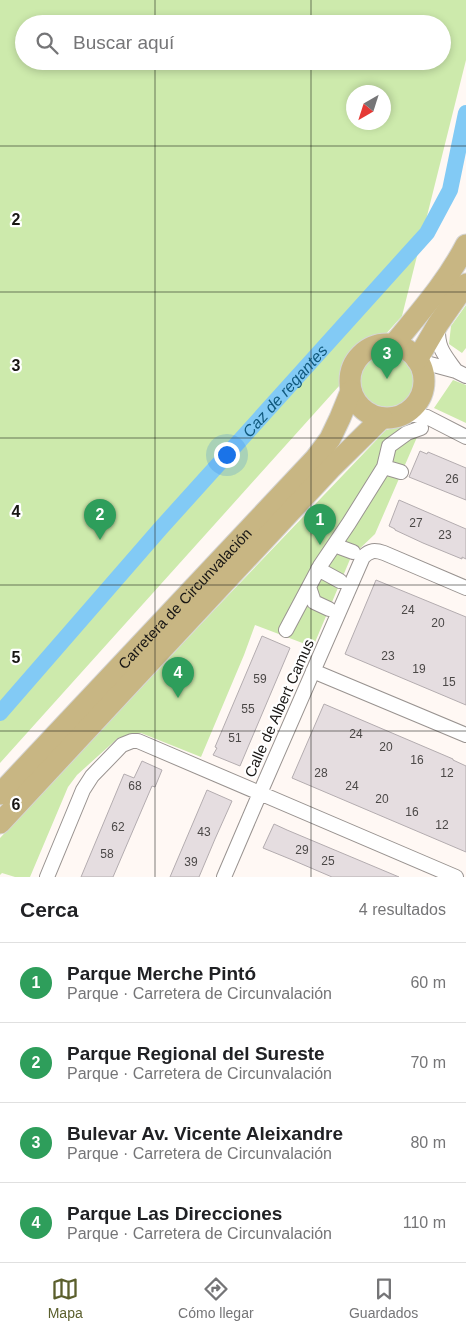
<!DOCTYPE html>
<html lang="es">
<meta charset="utf-8">
<style>
:root{--surface:#fff;--page:#f6f6f6;--text:#202124;--muted:#757577;--line:#e0e0e0;--accent:#5b5f2d}
body{margin:0;font-family:Helvetica,sans-serif;background:var(--page);color:var(--text)}
.compass{position:absolute;left:346px;top:85px;width:45px;height:45px;border-radius:50%;background:var(--surface);box-shadow:0 2px 8px #0003;rotate:219deg}
.you{position:absolute;left:226px;top:454px;width:18px;height:18px;margin:-12px;border:4px solid #fff;border-radius:50%;background:#1a73e8;box-shadow:0 0 0 8px #1a73e833}
.badge{display:grid;place-items:center;width:32px;height:32px;border-radius:50%;background:var(--accent);color:#fff;font-size:16px;font-weight:700}
.pin{position:absolute;translate:-50% -41px;filter:drop-shadow(0 1px 2px #0008)}
.pin::after{content:'';position:absolute;top:26px;width:18px;height:15px;background:inherit;clip-path:polygon(0 0,100% 0,50% 100%)}
.list{margin:0;padding:0;list-style:none}
h2{display:flex;justify-content:space-between;align-items:center;height:65px;margin:0;padding:0 20px;font-size:21px}
h2 small{font-size:16px;font-weight:400;color:var(--muted)}
.list li{display:grid;grid-template-columns:32px 1fr auto;gap:15px;align-items:center;box-sizing:border-box;height:80px;padding:0 20px;border-top:1px solid var(--line)}
.list b{display:block;font-size:19px;white-space:nowrap}
.list p{margin:0;font-size:16px;white-space:nowrap;color:var(--muted)}
.list em{font-size:16px;font-style:normal;color:var(--muted)}
.icon{flex:none;width:28px;height:28px;fill:none;stroke:currentColor;stroke-width:2;stroke-linecap:round;stroke-linejoin:round}
.map{position:relative;flex:none;width:466px;height:877px;overflow:hidden}
.search{position:absolute;background:var(--surface);box-shadow:0 2px 8px #0003;left:15px;right:15px;top:15px;height:55px;display:flex;align-items:center;gap:12px;box-sizing:border-box;padding:0 18px;border-radius:28px;color:var(--muted);font-size:19px}
.sheet{height:385px;background:var(--surface)}
nav{display:flex;justify-content:space-around;align-items:center;box-sizing:border-box;height:70px;border-top:1px solid var(--line);background:var(--surface);font-size:14px;color:var(--muted)}
nav a{display:grid;justify-items:center;gap:2px}
nav .on{color:var(--accent)}
.map>svg:first-child{display:block}
.green{fill:#cdeaac;fill-rule:evenodd}
.lines{fill:none;stroke-linecap:round;stroke-linejoin:round}
.canal{stroke:#82caf5;stroke-width:16}
.building{fill:#e5dde0;stroke:#b3acaf}
.street-casing{stroke:#999390;stroke-width:16}
.primary-casing{stroke:#d5d5d5;stroke-width:23}
.street{stroke:#fff;stroke-width:14}
.primary{stroke:#c8b683;stroke-width:21}
.grid{fill:none;stroke:#181614;stroke-width:1;stroke-opacity:0.55}
.labels{text-anchor:middle;dominant-baseline:central;stroke-width:4.5;stroke-linejoin:round;paint-order:stroke}
.number-label{font-size:12px;fill:#4b4847}
.street-label{font-size:15px;fill:#181614;stroke:#fff}
.water-label{font-size:16px;font-style:italic;fill:#115a7e;stroke:#fff}
.grid-label{font-size:16px;text-anchor:middle;font-weight:bold;fill:#181614;stroke:#fff;stroke-width:4.5;stroke-linejoin:round;paint-order:stroke}
</style>
<div class="map">
<svg width="466" height="877" viewBox="0 0 466 877">
<rect width="100%" height="100%" fill="#fff8f4"/>
<path class="green" d="M 0,0 L 466,0 L 466,60 L 402,316 L 0,763 ZM 24,24 L 442,24 L 442,61 L 24,61 ZM 354,92 L 384,92 L 384,122 L 354,122 Z
M 466,305 L 466,348 L 462,353 L 449,344 L 451,326 Z
M359 379a28 28 0 1 1 56 0a28 28 0 1 1-56 0Z
M 453,380 L 466,385 L 466,423 L 434,408 Z
M 407,425 L 421,428 L 375,534 L 351,557 L 313,647 L 255,625 L 244,655 L 201,757 L 141,733 L 118,738 L 77,775 L 68,787 L 30,877 L 15,877 L 2,873 L 0,875 L 0,838 L 218,606 L 386,430 Z"/>
<g class="lines">
<path class="canal" id="s1" d="M 0,713 L 160,529 L 427,233 L 450,190 L 466,113"/>
</g>
<path class="building" d="M 420,451 L 427,454 L 428,452 L 466,468 L 466,500 L 409,477 Z
M 399,500 L 466,529 L 466,559 L 462,557 L 462,559 L 423,543 L 395,530 L 395,529 L 389,526 Z
M 376,580 L 466,617 L 466,705 L 345,654 Z
M 262,636 L 290,648 L 240,766 L 213,755 L 217,748 L 215,747 Z
M 324,704 L 453,759 L 453,760 L 466,766 L 466,852 L 292,778 Z
M 142,761 L 162,770 L 155,787 L 152,786 L 113,877 L 81,877 L 124,774 L 134,778 Z
M 207,790 L 232,801 L 215,839 L 199,877 L 170,877 Z
M 274,824 L 287,830 L 399,877 L 332,877 L 290,859 L 263,848 Z"/>
<g class="lines">
<g class="street-casing">
<path id="street" d="M 438,325 C 437,348 443,353 456,371
M 419,361 L 456,371 L 466,376
M 404,415 L 416,415 L 427,417 L 466,437
M 384,467 L 401,472
M 334,545 L 353,552
M 318,569 L 340,581
M 309,587 L 314,602 L 329,609
M 286,630 L 320,566 L 349,523 L 384,467 L 389,446 L 407,433 L 421,428
M 313,671 L 466,735
M 47,877 L 83,790 L 92,776 L 122,745 L 132,741 L 138,741 L 456,877
M 224,877 L 260,793 L 363,557 C 370,550 375,550 384,553 L 466,588"/>
</g>
<g class="primary-casing">
<g id="primary">
<circle cx="387" cy="381" r="37"/>
<path d="M 394,344 C 420,312 447,282 466,245"/>
<path d="M 417,360 L 438,324 L 466,284"/>
<path id="s2" d="M 0,794 L 315,459 L 330,439 L 340,418 L 351,391"/>
<path d="M 0,823 L 331,468 L 382,418"/>
</g>
</g>
<use href="#street" class="street"/>
<use href="#primary" class="primary"/>
</g>
<path class="grid" d="M 155,0 L 155,24M 311,0 L 311,24M 155,61 L 155,877M 311,61 L 311,877M 0,146 L 466,146M 0,292 L 466,292M 0,438 L 466,438M 0,585 L 466,585M 0,731 L 466,731"/>
<g class="labels">
<g class="number-label">
<text x="452" y="479">26</text>
<text x="416" y="523">27</text>
<text x="445" y="535">23</text>
<text x="408" y="610">24</text>
<text x="438" y="623">20</text>
<text x="388" y="656">23</text>
<text x="419" y="669">19</text>
<text x="260" y="679">59</text>
<text x="449" y="682">15</text>
<text x="248" y="709">55</text>
<text x="356" y="734">24</text>
<text x="235" y="738">51</text>
<text x="386" y="747">20</text>
<text x="417" y="760">16</text>
<text x="321" y="773">28</text>
<text x="447" y="773">12</text>
<text x="135" y="786">68</text>
<text x="352" y="786">24</text>
<text x="382" y="799">20</text>
<text x="412" y="812">16</text>
<text x="442" y="825">12</text>
<text x="118" y="827">62</text>
<text x="204" y="832">43</text>
<text x="302" y="850">29</text>
<text x="107" y="854">58</text>
<text x="328" y="861">25</text>
<text x="191" y="862">39</text>
</g>
<g class="street-label">
<text stroke="none"><textPath href="#s2" startOffset="269">Carretera de Circunvalación</textPath></text>
<text transform="translate(279 708) rotate(-66)">Calle de Albert Camus</text>
</g>
<g class="water-label">
<text stroke="none"><textPath href="#s1" startOffset="430">Caz de regantes</textPath></text>
</g>
</g>
<g class="grid-label">
<text x="16" y="225">2</text>
<text x="16" y="371">3</text>
<text x="16" y="517">4</text>
<text x="16" y="663">5</text>
<text x="16" y="810">6</text>
</g>
</svg>
<svg class="compass" viewBox="-18 -18 36 36"><path d="M0-13l5 13h-10z" fill="#e53935"/><path d="M0 13l5-13h-10z" fill="#757577"/></svg>
<div class="you"></div>
<div class="pin badge" style="left:320px;top:545px;background:#2e9e5b">1</div>
<div class="pin badge" style="left:100px;top:540px;background:#2e9e5b">2</div>
<div class="pin badge" style="left:387px;top:379px;background:#2e9e5b">3</div>
<div class="pin badge" style="left:178px;top:698px;background:#2e9e5b">4</div>
<div class="search"><svg class="icon" aria-label="search" viewBox="0 0 24 24"><circle cx="10" cy="10" r="6"/><path d="M15 15l6 6"/></svg>Buscar aquí</div>
</div>
<section class="sheet">
<h2>Cerca<small>4 resultados</small></h2>
<ul class="list">
<li><span class="badge" style="background:#2e9e5b">1</span><div><b>Parque Merche Pintó</b><p>Parque · Carretera de Circunvalación</p></div><em>60 m</em></li>
<li><span class="badge" style="background:#2e9e5b">2</span><div><b>Parque Regional del Sureste</b><p>Parque · Carretera de Circunvalación</p></div><em>70 m</em></li>
<li><span class="badge" style="background:#2e9e5b">3</span><div><b>Bulevar Av. Vicente Aleixandre</b><p>Parque · Carretera de Circunvalación</p></div><em>80 m</em></li>
<li><span class="badge" style="background:#2e9e5b">4</span><div><b>Parque Las Direcciones</b><p>Parque · Carretera de Circunvalación</p></div><em>110 m</em></li>
</ul>
</section>
<nav>
<a class="on"><svg class="icon" aria-label="map" viewBox="0 0 24 24"><path d="M3 6l6-2 6 2 6-2v14l-6 2-6-2-6 2zM9 4v14M15 6v14"/></svg>Mapa</a>
<a><svg class="icon" aria-label="directions" viewBox="0 0 24 24"><path d="M12 3l9 9-9 9-9-9zM9 14v-3h6M13 9l2 2-2 2"/></svg>Cómo llegar</a>
<a><svg class="icon" aria-label="saved" viewBox="0 0 24 24"><path d="M7 4h10v16l-5-4-5 4z"/></svg>Guardados</a>
</nav>
